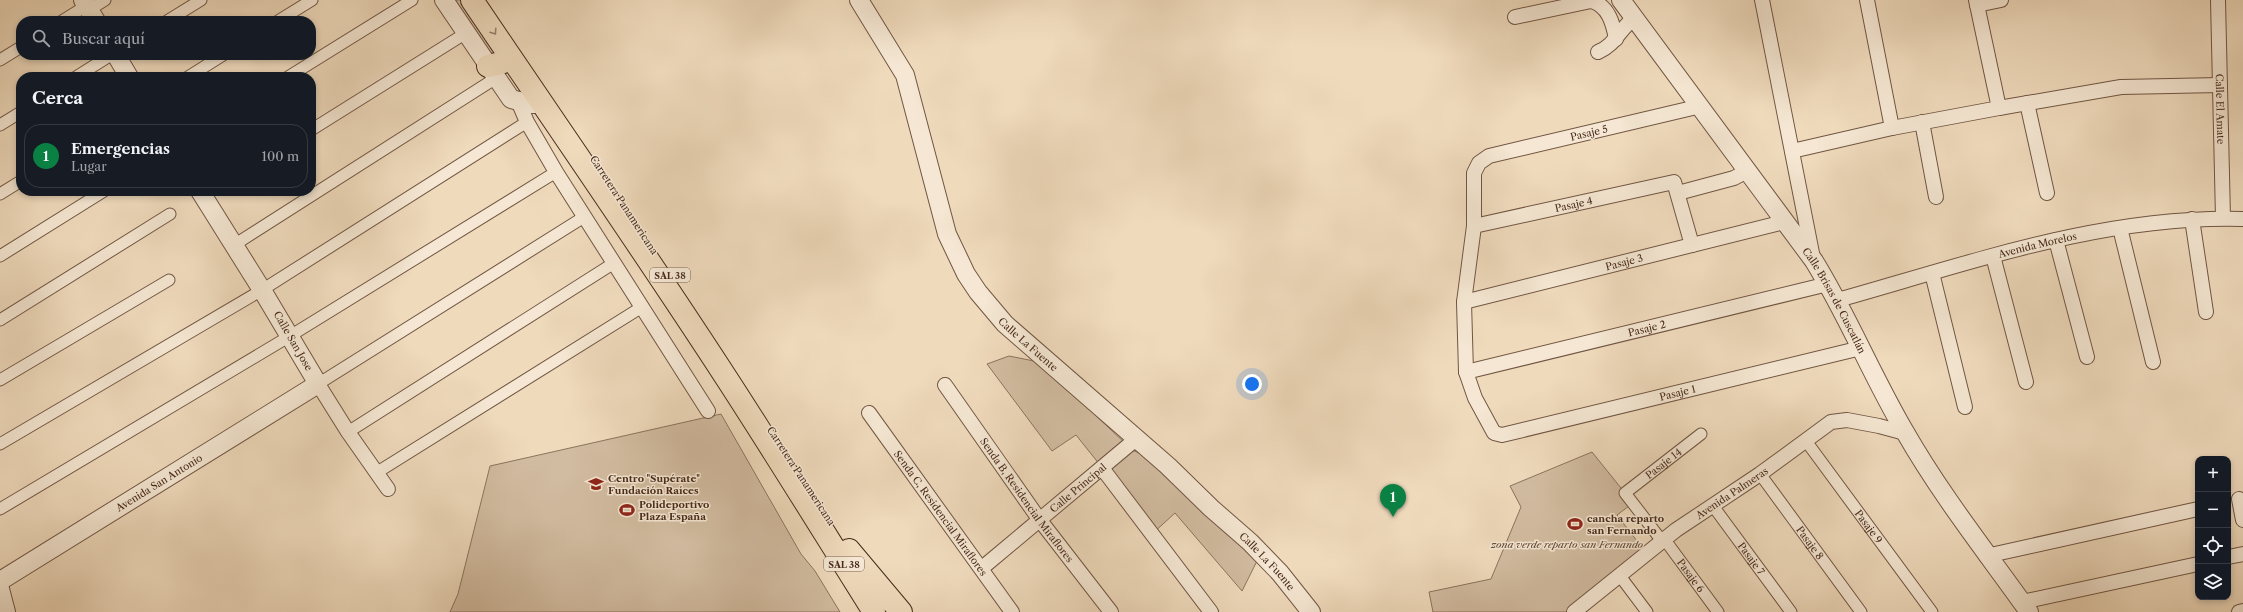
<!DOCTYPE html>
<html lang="es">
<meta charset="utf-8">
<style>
:root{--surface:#171b24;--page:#242831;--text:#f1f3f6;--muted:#9ea1a6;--line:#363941;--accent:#0b8043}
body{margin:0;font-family:"Libre Caslon Text",serif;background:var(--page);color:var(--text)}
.controls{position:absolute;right:12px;bottom:12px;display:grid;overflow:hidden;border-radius:8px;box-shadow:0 2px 6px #0003}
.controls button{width:36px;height:36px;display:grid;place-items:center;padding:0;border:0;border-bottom:1px solid var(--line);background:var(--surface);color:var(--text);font:20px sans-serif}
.you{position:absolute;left:1252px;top:384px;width:14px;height:14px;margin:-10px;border:3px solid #fff;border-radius:50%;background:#1a73e8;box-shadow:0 0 0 6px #1a73e833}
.badge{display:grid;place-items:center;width:26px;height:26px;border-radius:50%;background:var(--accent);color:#fff;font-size:13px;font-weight:700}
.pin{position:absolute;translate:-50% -33px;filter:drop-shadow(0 1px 2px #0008)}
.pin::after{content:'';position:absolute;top:21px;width:14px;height:12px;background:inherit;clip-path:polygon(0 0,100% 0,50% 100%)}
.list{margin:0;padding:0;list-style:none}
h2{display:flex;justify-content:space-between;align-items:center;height:52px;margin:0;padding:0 16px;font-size:17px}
h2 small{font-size:13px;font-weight:400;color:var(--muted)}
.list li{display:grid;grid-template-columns:26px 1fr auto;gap:12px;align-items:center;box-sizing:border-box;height:64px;margin:0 8px 8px;padding:0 8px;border:1px solid var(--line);border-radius:16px}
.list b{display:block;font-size:15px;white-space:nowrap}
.list p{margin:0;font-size:13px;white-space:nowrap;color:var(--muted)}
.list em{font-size:13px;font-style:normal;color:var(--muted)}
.icon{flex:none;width:22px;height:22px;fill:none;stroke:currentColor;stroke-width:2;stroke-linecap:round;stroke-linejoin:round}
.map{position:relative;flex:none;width:2243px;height:612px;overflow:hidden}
.search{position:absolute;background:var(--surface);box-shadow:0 2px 6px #0003;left:16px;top:16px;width:300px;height:44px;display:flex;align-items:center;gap:10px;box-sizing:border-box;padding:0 14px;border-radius:16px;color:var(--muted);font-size:15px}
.panel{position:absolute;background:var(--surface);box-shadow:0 2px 6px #0003;left:16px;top:72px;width:300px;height:124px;border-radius:16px}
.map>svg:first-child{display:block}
.green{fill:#d2bca1;stroke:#8c735e}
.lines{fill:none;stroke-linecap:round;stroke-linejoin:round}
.pedestrian-casing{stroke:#715643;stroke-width:13}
.minor-casing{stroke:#715643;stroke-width:16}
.tertiary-casing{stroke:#715643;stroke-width:20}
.trunk-casing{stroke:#472a1b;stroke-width:24}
.pedestrian{stroke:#f5e7d3;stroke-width:11}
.minor{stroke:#f5e7d3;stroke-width:14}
.tertiary{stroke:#f5e7d3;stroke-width:18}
.trunk{stroke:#efdabc;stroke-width:22}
.oneway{stroke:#9b826c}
.labels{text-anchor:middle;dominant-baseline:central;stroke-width:3;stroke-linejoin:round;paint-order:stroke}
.shield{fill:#f5e7d3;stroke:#7b6352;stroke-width:1}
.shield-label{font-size:9px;font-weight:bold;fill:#472a1b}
.street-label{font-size:10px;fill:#472a1b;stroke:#f5e7d3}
.poi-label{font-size:10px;font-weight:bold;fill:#472a1b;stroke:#f5e7d3;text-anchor:start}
.park-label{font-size:10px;font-style:italic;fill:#634736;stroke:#f5e7d3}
</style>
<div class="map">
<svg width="2243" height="612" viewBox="0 0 2243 612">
<rect width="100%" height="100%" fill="#efdabc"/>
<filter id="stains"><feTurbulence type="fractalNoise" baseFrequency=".005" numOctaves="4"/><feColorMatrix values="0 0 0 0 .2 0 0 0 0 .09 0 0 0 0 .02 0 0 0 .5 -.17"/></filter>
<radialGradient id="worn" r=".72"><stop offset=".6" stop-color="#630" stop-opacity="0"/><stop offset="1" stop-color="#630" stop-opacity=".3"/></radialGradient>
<path class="green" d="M 454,0 L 472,0 L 511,58 L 497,64 Z
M 1009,356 L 1039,362 L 1126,444 L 1100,465 L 1076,435 L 1052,451 L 987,364 Z
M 721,414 L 801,554 L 815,571 L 840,612 L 450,612 L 458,594 L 490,466 Z
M 1132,450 L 1146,456 L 1257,561 L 1242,591 L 1175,513 L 1152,534 L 1105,471 Z
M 1592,452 L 1633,503 L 1617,515 L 1647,554 L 1575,612 L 1433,612 L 1429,592 L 1491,579 L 1521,507 L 1510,486 Z"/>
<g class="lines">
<g class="pedestrian-casing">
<g id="pedestrian">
<path d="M 89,10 L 105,0"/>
<path d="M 62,21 L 86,6"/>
<path d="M 167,21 L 201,0"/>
<path d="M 278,21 L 312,0"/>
<path d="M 0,60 L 21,47"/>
<path d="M 76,77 L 111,55"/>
<path d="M 188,77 L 223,55"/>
<path d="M 288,77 L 412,0"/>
<path d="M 0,125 L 21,112"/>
<path d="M 311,130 L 466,33"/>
<path d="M 0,194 L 21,181"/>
<path d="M 234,245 L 496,78"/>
<path d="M 0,256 L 104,191"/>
<path d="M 0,320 L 170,214"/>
<path d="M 0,380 L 169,280"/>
<path d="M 318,384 L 584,217"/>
<path d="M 348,432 L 614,263"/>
<path id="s1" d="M 1806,441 L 1932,612"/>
<path d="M 0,444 L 262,290 L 527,122"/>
<path d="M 376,473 L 642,307"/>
<path id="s2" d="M 1760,474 L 1861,612"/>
<path id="s3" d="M 1713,506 L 1791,612"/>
<path d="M 0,509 L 290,336 L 556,172"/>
<path id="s4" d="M 1665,540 L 1718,612"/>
<path id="s5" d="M 1662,541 L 1625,493 L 1701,434"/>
<path d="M 1620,576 L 1647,612"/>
</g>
</g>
<g class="minor-casing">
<g id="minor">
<path d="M 1762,0 L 1813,258"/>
<path d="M 1867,0 L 1892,128 L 1999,108 L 1976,0"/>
<path id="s6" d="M 2218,0 L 2223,218"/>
<path d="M 1977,5 L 2001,0"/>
<path d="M 1515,17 L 1591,1 C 1608,5 1613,23 1616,39"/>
<path d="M 1598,52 C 1615,45 1619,30 1634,18"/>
<path d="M 518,101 L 527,122 L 556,172 L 708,411"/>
<path d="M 2027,103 L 2047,193"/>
<path id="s7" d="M 1701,106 L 1489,156 L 1479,163 L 1474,173 L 1474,226 L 1464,302 L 1466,372 L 1475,398 L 1494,433 L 1502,435 L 1861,348"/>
<path d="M 1999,108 L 2121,87 L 2220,85"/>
<path d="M 1922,122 L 1936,197"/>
<path d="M 1792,151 L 1892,128"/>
<path d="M 1678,193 L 1734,178 L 1747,171"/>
<path d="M 2192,219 L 2206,312"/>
<path id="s8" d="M 1474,226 L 1674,182 L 1692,245"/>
<path d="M 2120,228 L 2153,362"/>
<path d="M 2056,240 L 2087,357"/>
<path d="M 1993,256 L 2026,382"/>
<path d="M 1932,273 L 1965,407"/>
<path id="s9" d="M 1838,300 C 1970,263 2104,215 2243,219"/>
<path id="s10" d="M 1464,302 L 1784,222"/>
<path id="s11" d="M 1466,372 L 1828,284"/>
<path d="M 318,384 L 348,432 L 388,489"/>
<path id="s12" d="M 945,385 L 1039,519 L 1111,612"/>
<path id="s13" d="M 869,413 L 1012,612"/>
<path d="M 1102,468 L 1211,612"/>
<path d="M 2239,499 L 2243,520"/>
<path d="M 1986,556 L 2198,509"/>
<path d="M 2228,557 L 2243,554"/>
<path id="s14" d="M 982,568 L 1136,439"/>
<path d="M 2022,602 L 2198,564"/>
<path id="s15" d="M 1574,612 L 1676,530 L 1760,474 L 1831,422 L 1847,420 L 1879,426 L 1905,433"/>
<path d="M 2239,612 L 2243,611"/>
</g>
</g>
<g class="tertiary-casing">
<g id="tertiary">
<path d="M 83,0 L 96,21"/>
<path d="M 444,0 L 511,99 L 531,104 L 540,104"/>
<path id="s16" d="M 859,0 L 905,75 L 947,234 L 966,274 L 978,292 L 1005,324 L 1168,466 L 1211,508 L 1250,542 L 1280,573 L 1311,612"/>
<path id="s17" d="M 1621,0 L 1814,261 C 1848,316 1872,376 1905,432 C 1941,495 1987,553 2029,612"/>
<path d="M 116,55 L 129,77"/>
<path id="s18" d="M 0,581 L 318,384 L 262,290 L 200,191"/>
<path d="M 0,589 L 6,612"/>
</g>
</g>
<g class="trunk-casing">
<path id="trunk" d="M 472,0 C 557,126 644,251 727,379 C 777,456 825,534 874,612
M 488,66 L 501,63 L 511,58
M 849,550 L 901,612"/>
</g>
<use href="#pedestrian" class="pedestrian"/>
<use href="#minor" class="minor"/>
<use href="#tertiary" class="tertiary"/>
<use href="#trunk" class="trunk"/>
</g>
<defs><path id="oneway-chevron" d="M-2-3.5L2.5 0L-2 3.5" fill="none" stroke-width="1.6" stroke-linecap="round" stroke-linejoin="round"/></defs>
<use class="oneway" href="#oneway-chevron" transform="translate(494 32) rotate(56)"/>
<defs>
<g id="university-bare" transform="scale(1.2)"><path d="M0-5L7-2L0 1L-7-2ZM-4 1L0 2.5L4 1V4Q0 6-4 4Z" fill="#8f2418" stroke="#f5e7d3" stroke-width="2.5" paint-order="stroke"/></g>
<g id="stadium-bare" transform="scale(1.2)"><path d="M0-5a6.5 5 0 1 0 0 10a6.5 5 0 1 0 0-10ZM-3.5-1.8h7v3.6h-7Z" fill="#8f2418" stroke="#f5e7d3" stroke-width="2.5" paint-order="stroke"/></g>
</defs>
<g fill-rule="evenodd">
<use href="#university-bare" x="596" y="484"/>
<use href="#stadium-bare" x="627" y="510"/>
<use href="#stadium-bare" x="1575" y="524"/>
</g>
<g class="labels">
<g class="shield">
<rect x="650" y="268" width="40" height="14" rx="3"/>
<rect x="824" y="557" width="40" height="14" rx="3"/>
</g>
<g class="shield-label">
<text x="670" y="275">SAL 38</text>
<text x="844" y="564">SAL 38</text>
</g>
<g class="street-label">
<text stroke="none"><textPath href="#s6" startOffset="109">Calle El Amate</textPath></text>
<text transform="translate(1589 133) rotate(-13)">Pasaje 5</text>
<text stroke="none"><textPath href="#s8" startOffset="102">Pasaje 4</textPath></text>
<text transform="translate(624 205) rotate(57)">Carretera Panamericana</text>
<text stroke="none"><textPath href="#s9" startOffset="207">Avenida Morelos</textPath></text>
<text stroke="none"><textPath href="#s10" startOffset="165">Pasaje 3</textPath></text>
<text stroke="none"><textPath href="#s17" startOffset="369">Calle Brisas de Cuscatlán</textPath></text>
<text stroke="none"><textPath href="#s11" startOffset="186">Pasaje 2</textPath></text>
<text transform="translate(293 341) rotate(60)">Calle San Jose</text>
<text stroke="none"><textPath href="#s16" startOffset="391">Calle La Fuente</textPath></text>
<text stroke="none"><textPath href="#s7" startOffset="697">Pasaje 1</textPath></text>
<text stroke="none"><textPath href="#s5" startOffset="109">Pasaje 14</textPath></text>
<text transform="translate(801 476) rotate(57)">Carretera Panamericana</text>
<text stroke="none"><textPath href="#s18" startOffset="187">Avenida San Antonio</textPath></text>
<text stroke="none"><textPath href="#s14" startOffset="125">Calle Principal</textPath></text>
<text stroke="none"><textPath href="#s15" startOffset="198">Avenida Palmeras</textPath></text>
<text stroke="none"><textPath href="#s12" startOffset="141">Senda B, Residencial Miraflores</textPath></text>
<text stroke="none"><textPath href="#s13" startOffset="123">Senda C, Residencial Miraflores</textPath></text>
<text stroke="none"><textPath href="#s1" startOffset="106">Pasaje 9</textPath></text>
<text stroke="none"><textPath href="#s2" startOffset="85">Pasaje 8</textPath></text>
<text stroke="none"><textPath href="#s3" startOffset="65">Pasaje 7</textPath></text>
<text stroke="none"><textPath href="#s16" startOffset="714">Calle La Fuente</textPath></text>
<text stroke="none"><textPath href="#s4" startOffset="44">Pasaje 6</textPath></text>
</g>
<g class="poi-label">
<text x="608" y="478">Centro "Supérate"<tspan x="608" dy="12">Fundación Raíces</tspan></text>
<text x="639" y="504">Polideportivo<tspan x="639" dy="12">Plaza España</tspan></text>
<text x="1587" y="518">cancha reparto<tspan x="1587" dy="12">san Fernando</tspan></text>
</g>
<g class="park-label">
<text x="1567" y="544">zona verde reparto san Fernando</text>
</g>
</g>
<rect width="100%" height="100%" filter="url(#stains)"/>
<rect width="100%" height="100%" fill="url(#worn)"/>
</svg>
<div class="controls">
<button>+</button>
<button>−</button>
<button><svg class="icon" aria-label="locate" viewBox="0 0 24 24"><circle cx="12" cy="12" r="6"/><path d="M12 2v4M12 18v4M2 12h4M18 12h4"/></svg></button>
<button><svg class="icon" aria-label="layers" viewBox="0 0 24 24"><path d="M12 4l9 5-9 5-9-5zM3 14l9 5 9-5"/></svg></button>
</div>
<div class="you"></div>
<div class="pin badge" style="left:1393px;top:517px">1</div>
<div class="search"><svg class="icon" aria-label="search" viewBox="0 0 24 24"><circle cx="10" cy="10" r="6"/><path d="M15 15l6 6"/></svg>Buscar aquí</div>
<section class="panel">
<h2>Cerca<small></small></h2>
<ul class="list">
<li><span class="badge">1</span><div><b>Emergencias</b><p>Lugar</p></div><em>100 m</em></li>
</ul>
</section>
</div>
